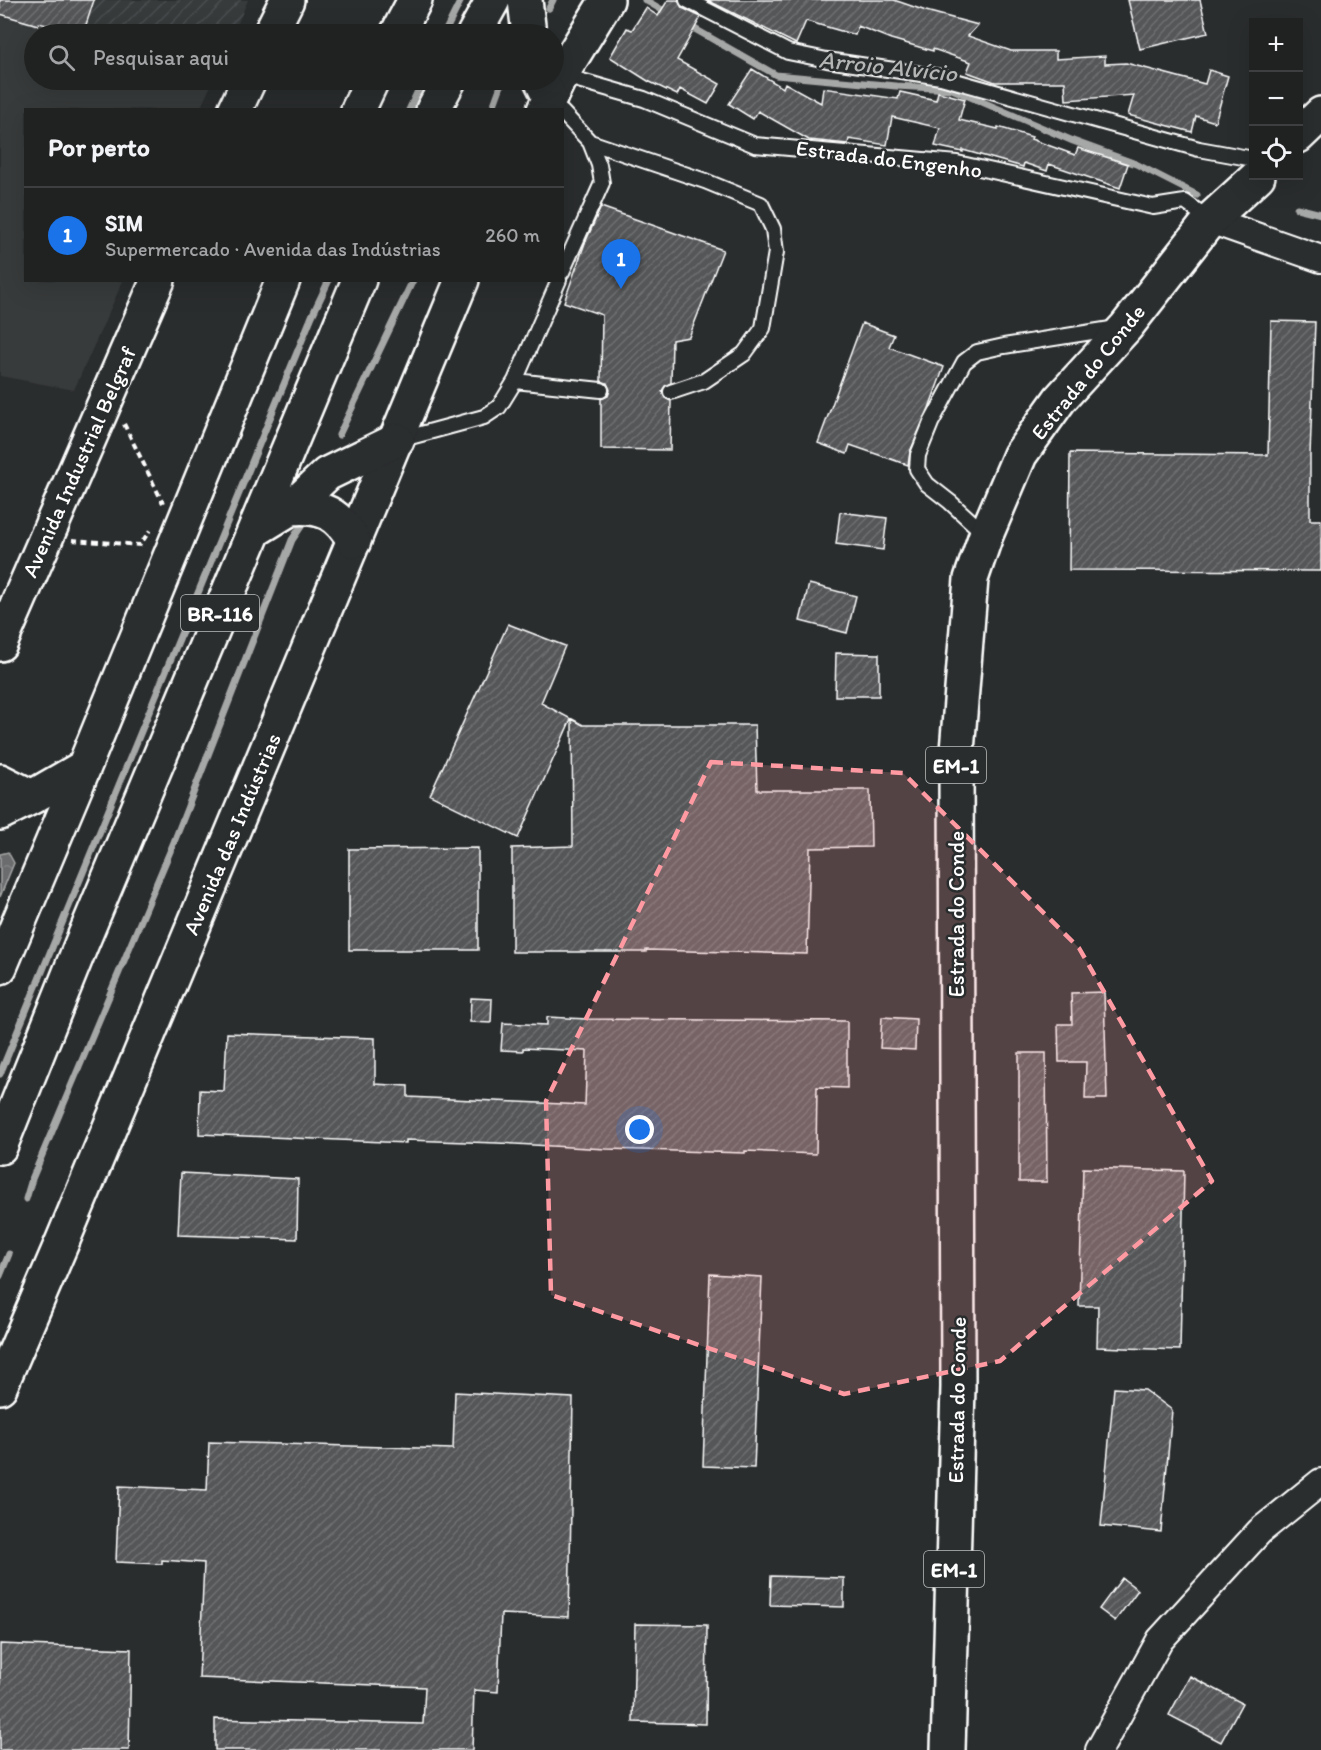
<!DOCTYPE html>
<html lang="pt">
<meta charset="utf-8">
<style>
:root{--surface:#202222;--page:#2d2f2f;--text:#f1f3f6;--muted:#a2a4a5;--line:#3d3f40;--accent:#1a73e8}
body{margin:0;font-family:Itim,sans-serif;background:var(--page);color:var(--text)}
.controls{position:absolute;right:18px;top:18px;display:grid;overflow:hidden;border-radius:0px;box-shadow:0 6px 24px #0002}
.controls button{width:54px;height:54px;display:grid;place-items:center;padding:0;border:0;border-bottom:2px solid var(--line);background:var(--surface);color:var(--text);font:30px sans-serif}
.you{position:absolute;left:640px;top:1130px;width:21px;height:21px;margin:-15px;border:4px solid #fff;border-radius:50%;background:#1a73e8;box-shadow:0 0 0 9px #1a73e833}
.badge{display:grid;place-items:center;width:39px;height:39px;border-radius:50%;background:var(--accent);color:#fff;font-size:20px;font-weight:700}
.pin{position:absolute;translate:-50% -50px;filter:drop-shadow(0 2px 3px #0008)}
.pin::after{content:'';position:absolute;top:32px;width:21px;height:18px;background:inherit;clip-path:polygon(0 0,100% 0,50% 100%)}
.list{margin:0;padding:0;list-style:none}
h2{display:flex;justify-content:space-between;align-items:center;height:78px;margin:0;padding:0 24px;font-size:26px}
h2 small{font-size:20px;font-weight:400;color:var(--muted)}
.list li{display:grid;grid-template-columns:39px 1fr auto;gap:18px;align-items:center;box-sizing:border-box;height:96px;padding:0 24px;border-top:2px solid var(--line)}
.list b{display:block;font-size:22px;white-space:nowrap}
.list p{margin:0;font-size:20px;white-space:nowrap;color:var(--muted)}
.list em{font-size:20px;font-style:normal;color:var(--muted)}
.icon{flex:none;width:33px;height:33px;fill:none;stroke:currentColor;stroke-width:2;stroke-linecap:round;stroke-linejoin:round}
.map{position:relative;flex:none;width:1321px;height:1750px;overflow:hidden}
.search{position:absolute;background:var(--surface);box-shadow:0 6px 24px #0002;left:24px;top:24px;width:540px;height:66px;display:flex;align-items:center;gap:15px;box-sizing:border-box;padding:0 21px;border-radius:33px;color:var(--muted);font-size:22px}
.panel{position:absolute;background:var(--surface);box-shadow:0 6px 24px #0002;left:24px;top:108px;width:540px;height:174px;border-radius:0px}
.map>svg:first-child{display:block}
.built{fill:#373a3b}
.industrial{fill:url(#industrial-furrows)}
.water{fill:url(#water-ripples);stroke:#a6a7a7;stroke-width:1.5}
.lines{fill:none;stroke-linecap:round;stroke-linejoin:round}
.stream{stroke:#a6a7a7;stroke-width:7}
.building{fill:url(#building-hatch);stroke:#fff;stroke-width:1.5}
.service-casing{stroke:#fff;stroke-width:18}
.minor-casing{stroke:#fff;stroke-width:30}
.secondary-casing{stroke:#fff;stroke-width:38}
.primary-casing{stroke:#fff;stroke-width:38}
.motorway-casing{stroke:#fff;stroke-width:38}
.path{stroke:#fff;stroke-width:4;stroke-dasharray:6 4.5;stroke-linecap:butt}
.service{stroke:#2a2d2e;stroke-width:14}
.minor{stroke:#2a2d2e;stroke-width:26}
.secondary{stroke:#2a2d2e;stroke-width:33}
.primary{stroke:#2a2d2e;stroke-width:33}
.motorway{stroke:#2a2d2e;stroke-width:33}
.marked{fill:#ff9aa2;fill-opacity:0.2;stroke:#ff9aa2;stroke-width:4.5;stroke-dasharray:12 8;stroke-linejoin:round}
.labels{text-anchor:middle;dominant-baseline:central;stroke-width:5;stroke-linejoin:round;paint-order:stroke}
.shield{fill:#2a2d2e;stroke:#bfc0c0;stroke-width:1.5}
.shield-label{font-size:21px;font-weight:bold;fill:#fff}
.street-label{font-size:22px;fill:#fff;stroke:#2a2d2e}
.water-label{font-size:24px;font-style:italic;fill:#b4b6b6;stroke:#2a2d2e}
</style>
<div class="map">
<svg width="1321" height="1750" viewBox="0 0 1321 1750">
<defs>
<pattern id="industrial-furrows" width="10" height="10" patternUnits="userSpaceOnUse" patternTransform="scale(1.5)"><rect width="10" height="10" fill="#373a3b"/><path d="M-1 1l2-2M0 10L10 0M9 11l2-2" fill="none" stroke="#4b4e4f"/></pattern>
<pattern id="water-ripples" width="26" height="14" patternUnits="userSpaceOnUse" patternTransform="scale(1.5)"><rect width="26" height="14" fill="#6a6c6d"/><path d="M2 4q2-2 4 0t4 0M15 11q2-2 4 0t4 0" fill="none" stroke="#808283"/></pattern>
<pattern id="building-hatch" width="6" height="6" patternUnits="userSpaceOnUse" patternTransform="scale(1.5)"><rect width="6" height="6" fill="#555758"/><path d="M-1 1l2-2M0 6l6-6M5 7l2-2" fill="none" stroke="#6e7071"/></pattern>
</defs>
<rect width="100%" height="100%" fill="#2a2d2e"/>
<filter id="ink" filterUnits="userSpaceOnUse"><feTurbulence type="fractalNoise" baseFrequency=".0167" numOctaves="2"/><feDisplacementMap in="SourceGraphic" scale="12" xChannelSelector="R" yChannelSelector="G"/><feConvolveMatrix kernelMatrix="1 2 1 2 8 2 1 2 1" color-interpolation-filters="sRGB"/></filter>
<g filter="url(#ink)">
<path class="built" d="M 0,17 L 58,34 L 34,34 L 34,80 L 213,81 L 200,109 L 26,110 L 26,280 L 123,281 L 74,390 L 0,376 Z"/>
<path class="industrial" d="M 0,0 L 248,0 L 233,34 L 58,34 L 0,17 Z"/>
<path class="water" d="M 8,852 L 14,863 L 0,897 L 0,854 Z"/>
<g class="lines">
<path class="stream" d="M 645,0 L 669,14
M 549,8 L 553,0
M 686,24 L 776,75 L 896,86 L 952,89 L 1073,141 L 1136,164 L 1197,195
M 444,34 L 461,0
M 409,110 L 423,80
M 492,110 L 503,80
M 1297,208 L 1321,214
M 339,435 L 413,280
M 0,1074 L 312,316 L 329,280
M 26,1199 L 32,1179 L 174,842 L 292,540 L 302,525
M 0,1276 L 9,1254"/>
</g>
<path class="building" d="M 0,0 L 94,0 L 83,34 L 39,23 L 38,25 L 0,14 Z
M 668,0 L 678,0 L 682,8 L 701,17 L 677,60 L 720,84 L 708,104 L 680,89 L 677,95 L 648,81 L 610,57 L 627,28 L 632,30 L 646,8 L 658,16 Z
M 707,0 L 894,0 L 926,11 L 978,25 L 968,36 L 1011,51 L 1056,51 L 1056,59 L 1105,56 L 1105,64 L 1126,63 L 1205,84 L 1209,70 L 1228,76 L 1215,122 L 1196,116 L 1192,132 L 1128,115 L 1134,95 L 1066,100 L 1065,82 L 995,82 L 967,72 L 971,62 L 933,49 L 933,51 L 891,39 L 858,26 L 855,35 L 806,21 L 796,44 Z
M 1128,0 L 1200,0 L 1208,33 L 1140,49 Z
M 752,69 L 783,88 L 785,83 L 821,103 L 823,88 L 898,99 L 900,92 L 936,100 L 938,92 L 965,99 L 959,120 L 998,129 L 998,127 L 1032,137 L 1031,139 L 1075,155 L 1078,148 L 1128,164 L 1120,188 L 1049,164 L 1047,171 L 1024,163 L 1023,167 L 963,150 L 963,152 L 935,146 L 940,128 L 892,117 L 887,145 L 849,139 L 848,144 L 809,140 L 758,111 L 753,119 L 729,104 Z
M 601,207 L 723,250 L 689,337 L 672,340 L 671,383 L 665,386 L 662,391 L 665,398 L 671,401 L 670,450 L 601,449 L 601,399 L 608,396 L 610,390 L 607,383 L 601,381 L 602,315 L 564,302 L 585,243 Z
M 1271,321 L 1315,322 L 1310,455 L 1310,520 L 1321,520 L 1321,571 L 1069,570 L 1070,453 L 1268,455 Z
M 862,323 L 894,335 L 889,347 L 944,367 L 929,408 L 910,452 L 908,465 L 850,445 L 847,454 L 818,443 Z
M 840,512 L 887,518 L 883,550 L 836,544 Z
M 809,584 L 856,596 L 847,633 L 800,621 Z
M 508,624 L 565,646 L 541,703 L 571,719 L 518,838 L 430,795 Z
M 836,653 L 879,654 L 879,696 L 835,696 Z
M 572,719 L 583,725 L 755,725 L 757,790 L 870,790 L 871,847 L 810,848 L 807,954 L 646,950 L 646,952 L 512,952 L 512,848 L 573,846 Z
M 478,848 L 478,950 L 349,950 L 349,849 Z
M 1104,992 L 1107,1099 L 1085,1099 L 1086,1062 L 1059,1062 L 1058,1024 L 1072,1024 L 1071,993 Z
M 471,998 L 492,999 L 491,1023 L 470,1022 Z
M 547,1017 L 587,1019 L 847,1021 L 847,1088 L 817,1087 L 816,1154 L 745,1151 L 745,1153 L 606,1149 L 497,1143 L 406,1140 L 406,1143 L 199,1134 L 200,1090 L 224,1091 L 227,1033 L 375,1038 L 375,1084 L 408,1086 L 408,1097 L 585,1105 L 587,1051 L 523,1048 L 523,1051 L 501,1050 L 503,1023 L 547,1025 Z
M 882,1017 L 916,1019 L 915,1050 L 880,1048 Z
M 1019,1053 L 1046,1053 L 1047,1182 L 1019,1182 Z
M 1083,1168 L 1184,1171 L 1180,1350 L 1097,1347 L 1098,1306 L 1079,1306 Z
M 181,1173 L 298,1179 L 297,1239 L 178,1235 Z
M 710,1274 L 762,1277 L 754,1468 L 703,1466 Z
M 1114,1388 L 1145,1390 L 1172,1410 L 1161,1532 L 1101,1526 Z
M 455,1392 L 573,1398 L 569,1617 L 501,1614 L 498,1692 L 474,1690 L 472,1750 L 215,1750 L 215,1719 L 423,1724 L 425,1687 L 199,1678 L 204,1563 L 162,1560 L 162,1564 L 116,1562 L 119,1486 L 207,1490 L 209,1442 L 453,1449 Z
M 771,1576 L 844,1578 L 844,1607 L 770,1605 Z
M 1122,1578 L 1138,1590 L 1115,1621 L 1099,1609 Z
M 635,1624 L 707,1625 L 706,1724 L 633,1722 Z
M 0,1644 L 131,1649 L 129,1750 L 0,1750 Z
M 1190,1676 L 1242,1703 L 1221,1742 L 1169,1715 Z"/>
<g class="lines">
<g class="service-casing">
<path id="service" d="M 687,0 L 788,52 L 827,60 L 941,77 L 1199,149 L 1254,159
M 561,75 L 644,99 L 755,145 L 957,163 L 1153,207 L 1185,202 L 1210,220
M 562,112 L 590,142 L 599,165 L 602,183 L 562,272
M 590,142 L 705,181 L 761,204 L 773,229 L 776,252 L 763,328 L 744,354 L 704,381 L 671,392
M 515,381 L 601,390
M 399,440 L 484,417 L 499,407 L 515,381 L 559,280
M 986,535 L 950,502 L 927,484 L 917,469 L 918,455 L 931,423 L 964,362 L 977,352 L 1004,346 L 1117,328"/>
</g>
<g class="minor-casing">
<path id="minor" d="M 1210,220 L 1321,259
M 1099,1750 L 1160,1640 L 1260,1531 L 1321,1482"/>
</g>
<g class="secondary-casing">
<path id="secondary" d="M 270,34 L 287,0
M 235,110 L 249,80
M 544,110 L 561,75 L 607,0
M 0,644 L 158,280
M 0,1387 L 63,1240 L 462,280"/>
</g>
<g class="primary-casing">
<path id="primary" d="M 1298,136 L 1321,114
M 948,1750 L 958,1387 L 956,763 L 971,579 L 986,535 L 1020,455 L 1060,399 L 1126,327 L 1210,220 L 1258,176"/>
</g>
<g class="motorway-casing">
<path id="motorway" d="M 525,0 L 529,34
M 397,34 L 415,0
M 474,34 L 493,0
M 541,80 L 550,98
M 358,110 L 372,80
M 433,110 L 449,80
M 291,508 C 322,505 339,514 354,541
M 255,530 L 291,508 L 327,474 L 397,440
M 0,781 L 32,797
M 0,813 L 32,797 L 84,767
M 0,967 L 84,767 L 283,280
M 0,1147 L 81,945 L 359,280"/>
</g>
<path class="path" d="M 124,424 L 163,503
M 72,540 L 140,545 L 150,530"/>
<use href="#service" class="service"/>
<use href="#minor" class="minor"/>
<use href="#secondary" class="secondary"/>
<use href="#primary" class="primary"/>
<use href="#motorway" class="motorway"/>
</g>
</g>
<path class="marked" d="M 711,762 L 903,773 L 1079,948 L 1212,1181 L 1000,1361 L 844,1394 L 551,1295 L 546,1101 Z"/>
<g class="labels">
<g class="shield">
<rect x="181" y="595" width="78" height="36" rx="4.5"/>
<rect x="926" y="747" width="60" height="36" rx="4.5"/>
<rect x="924" y="1551" width="60" height="36" rx="4.5"/>
</g>
<g class="shield-label">
<text x="220" y="613">BR-116</text>
<text x="956" y="765">EM-1</text>
<text x="954" y="1569">EM-1</text>
</g>
<g class="street-label">
<text transform="translate(889 159) rotate(7)">Estrada do Engenho</text>
<text transform="translate(1088 372) rotate(-51)">Estrada do Conde</text>
<text transform="translate(79 462) rotate(-66)">Avenida Industrial Belgraf</text>
<text transform="translate(232 834) rotate(-67)">Avenida das Indústrias</text>
<text transform="translate(956 914) rotate(-90)">Estrada do Conde</text>
<text transform="translate(957 1400) rotate(-89)">Estrada do Conde</text>
</g>
<g class="water-label">
<text transform="translate(888 66) rotate(6)">Arroio Alvício</text>
</g>
</g>
</svg>
<div class="controls">
<button>+</button>
<button>−</button>
<button><svg class="icon" aria-label="locate" viewBox="0 0 24 24"><circle cx="12" cy="12" r="6"/><path d="M12 2v4M12 18v4M2 12h4M18 12h4"/></svg></button>
</div>
<div class="you"></div>
<div class="pin badge" style="left:621px;top:289px">1</div>
<div class="search"><svg class="icon" aria-label="search" viewBox="0 0 24 24"><circle cx="10" cy="10" r="6"/><path d="M15 15l6 6"/></svg>Pesquisar aqui</div>
<section class="panel">
<h2>Por perto<small></small></h2>
<ul class="list">
<li><span class="badge">1</span><div><b>SIM</b><p>Supermercado · Avenida das Indústrias</p></div><em>260 m</em></li>
</ul>
</section>
</div>
